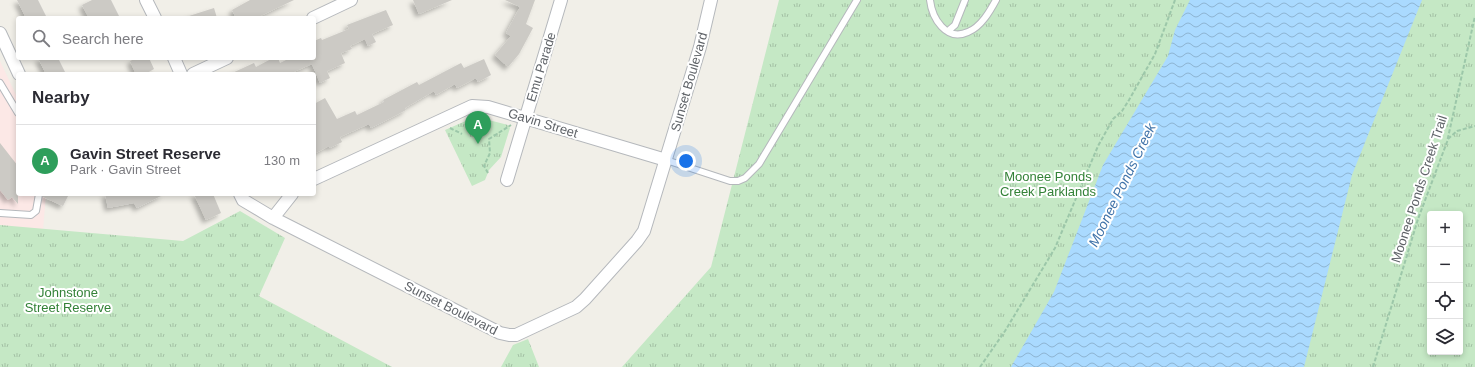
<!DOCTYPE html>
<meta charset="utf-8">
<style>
:root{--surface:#fff;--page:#f7f7f7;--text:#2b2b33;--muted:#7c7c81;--line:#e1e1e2;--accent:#ea4335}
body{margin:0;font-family:Helvetica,sans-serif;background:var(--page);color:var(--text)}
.controls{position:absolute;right:12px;bottom:12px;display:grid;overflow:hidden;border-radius:4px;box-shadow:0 2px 6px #0003}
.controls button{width:36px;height:36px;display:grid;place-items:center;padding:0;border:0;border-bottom:1px solid var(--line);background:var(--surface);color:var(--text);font:20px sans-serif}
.you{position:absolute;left:686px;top:161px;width:14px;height:14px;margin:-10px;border:3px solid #fff;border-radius:50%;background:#1a73e8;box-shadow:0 0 0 6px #1a73e833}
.badge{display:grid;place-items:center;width:26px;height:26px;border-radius:50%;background:var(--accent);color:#fff;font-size:13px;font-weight:700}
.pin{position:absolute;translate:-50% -33px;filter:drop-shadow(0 1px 2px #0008)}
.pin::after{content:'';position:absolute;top:21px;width:14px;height:12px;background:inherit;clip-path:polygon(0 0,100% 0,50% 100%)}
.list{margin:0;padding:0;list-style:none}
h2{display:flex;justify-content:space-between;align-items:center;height:52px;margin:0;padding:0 16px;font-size:17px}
h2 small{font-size:13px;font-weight:400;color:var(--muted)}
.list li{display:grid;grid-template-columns:26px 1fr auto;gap:12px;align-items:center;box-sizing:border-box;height:72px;padding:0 16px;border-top:1px solid var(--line)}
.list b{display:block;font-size:15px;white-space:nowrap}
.list p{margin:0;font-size:13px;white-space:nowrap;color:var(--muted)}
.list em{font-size:13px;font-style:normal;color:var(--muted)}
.icon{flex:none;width:22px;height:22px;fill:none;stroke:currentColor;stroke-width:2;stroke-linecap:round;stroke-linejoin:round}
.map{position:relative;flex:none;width:1475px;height:367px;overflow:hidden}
.search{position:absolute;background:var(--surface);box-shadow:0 2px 6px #0003;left:16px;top:16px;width:300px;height:44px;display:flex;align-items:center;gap:10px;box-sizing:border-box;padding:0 14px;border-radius:4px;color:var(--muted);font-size:15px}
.panel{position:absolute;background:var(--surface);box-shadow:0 2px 6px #0003;left:16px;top:72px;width:300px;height:124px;border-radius:4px}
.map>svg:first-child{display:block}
.medical{fill:#fce8e6}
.grass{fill:url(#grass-tufts);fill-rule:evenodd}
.water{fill:url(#water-waves)}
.building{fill:#cccac5;filter:url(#shadow)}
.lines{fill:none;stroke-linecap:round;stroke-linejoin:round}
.service-casing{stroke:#b5b8bc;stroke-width:8}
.minor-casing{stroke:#b5b8bc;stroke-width:14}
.path{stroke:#9cc7a9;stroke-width:2;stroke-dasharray:4 2;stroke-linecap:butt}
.service{stroke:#fff;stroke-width:6}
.minor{stroke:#fff;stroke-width:12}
.labels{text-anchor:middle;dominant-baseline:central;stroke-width:4;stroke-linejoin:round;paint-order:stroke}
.street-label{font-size:13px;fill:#5f6368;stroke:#fff}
.park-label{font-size:13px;fill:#348238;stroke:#fff}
.water-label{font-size:14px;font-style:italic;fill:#4174aa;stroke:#fff}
</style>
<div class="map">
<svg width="1475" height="367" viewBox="0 0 1475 367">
<defs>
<pattern id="grass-tufts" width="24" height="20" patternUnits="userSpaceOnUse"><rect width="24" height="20" fill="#c5e8c5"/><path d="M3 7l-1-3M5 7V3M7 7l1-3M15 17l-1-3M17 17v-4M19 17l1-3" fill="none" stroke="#a3c0a4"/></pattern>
<pattern id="water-waves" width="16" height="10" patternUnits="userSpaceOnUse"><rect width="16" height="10" fill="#aadaff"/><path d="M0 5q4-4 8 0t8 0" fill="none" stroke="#8eb4d2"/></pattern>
<filter id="shadow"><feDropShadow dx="-3.5" dy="3.5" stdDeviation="2" flood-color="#0004"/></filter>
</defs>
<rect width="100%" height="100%" fill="#f1efe8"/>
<path class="medical" d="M 0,61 L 18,99 L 18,194 L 46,194 L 43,230 L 0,225 Z"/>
<path class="grass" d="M 779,0 L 1475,0 L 1475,367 L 622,367 L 711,267 ZM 1430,214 L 1460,214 L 1460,352 L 1430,352 Z
M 481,118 L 508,125 L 510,128 L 501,157 L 489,170 L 485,180 L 472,186 L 445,130 L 468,120 Z
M 240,211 L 285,238 L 259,296 L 392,367 L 0,367 L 0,225 L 183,241 Z
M 528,339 L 539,367 L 501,367 L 513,345 Z"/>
<path class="water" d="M 1190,0 L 1422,0 L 1352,175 L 1304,367 L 1011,367 L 1054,292 L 1103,165 L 1168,56 L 1175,30 Z"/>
<path class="building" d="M 17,0 L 38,0 L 47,18 L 26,18 Z
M 92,0 L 111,0 L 120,18 L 89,18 L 82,5 Z
M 250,0 L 294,0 L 256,18 L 236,18 L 232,10 Z
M 413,0 L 452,0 L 419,14 Z
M 505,0 L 535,0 L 526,24 L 533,28 L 519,54 L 508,67 L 495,55 L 511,36 L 506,33 L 520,7 Z
M 214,8 L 217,18 L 189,18 L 189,16 Z
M 386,10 L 393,25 L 372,34 L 376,42 L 368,46 L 365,39 L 350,46 L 352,49 L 341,53 L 345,63 L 327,71 L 330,78 L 320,83 L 312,64 L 289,74 L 230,74 L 254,63 L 256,67 L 273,58 L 278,58 L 280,63 L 290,58 L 314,58 L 314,41 L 321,38 L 322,40 L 349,29 L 347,25 Z
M 38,58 L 58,58 L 66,74 L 46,74 Z
M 137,58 L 149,58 L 154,69 L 145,74 L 136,74 L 130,61 Z
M 484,59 L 491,75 L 478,82 L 476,78 L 457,88 L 455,84 L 436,95 L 434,91 L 405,108 L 406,110 L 385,121 L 371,128 L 369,124 L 340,137 L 342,142 L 330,148 L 329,146 L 314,154 L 314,104 L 325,98 L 337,119 L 355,111 L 357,115 L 384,102 L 383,100 L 417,82 L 419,85 L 461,63 L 464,68 Z
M 0,143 L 18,166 L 18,204 L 12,197 L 8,200 L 0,190 Z
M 43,194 L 69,194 L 63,206 L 43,197 Z
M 105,194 L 165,194 L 137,208 L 134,203 L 108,208 Z
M 194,194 L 213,194 L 221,213 L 206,220 Z"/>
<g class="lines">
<g class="service-casing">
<path id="service" d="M 930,0 C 932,18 946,42 968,32 C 981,27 990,11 996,0
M 948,31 L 955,25 L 965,0
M 0,83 L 18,113
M 666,160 L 730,181 L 738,181 L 745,178 L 759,164 L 857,0
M 0,213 L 31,215 L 36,211 L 39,194"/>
</g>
<g class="minor-casing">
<path id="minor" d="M 146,0 L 155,18
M 313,18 L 351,0
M 0,33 L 19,74
M 174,58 L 181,74
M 193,74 L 227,58
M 314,179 L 472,106 L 488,107 L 666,160
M 507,180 L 561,0
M 240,194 L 243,200 L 273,218 L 500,333 L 509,335 L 516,335 L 576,307 L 585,299 L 637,241 L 644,231 L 700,47 L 711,0
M 273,218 L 292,194"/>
</g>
<path class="path" d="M 450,128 L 462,134
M 1448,139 L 1457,131 L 1475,126
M 488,173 L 484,166 L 490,153 L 489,139 L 511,125
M 980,367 L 1005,331 L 1055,248 L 1098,146 L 1113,119 L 1122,111 L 1129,100 L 1155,54 L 1175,0
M 1373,367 L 1418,219 L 1447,142 L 1475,16"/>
<use href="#service" class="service"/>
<use href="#minor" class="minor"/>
</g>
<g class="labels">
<g class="street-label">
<text transform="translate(541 67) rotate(-73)">Emu Parade</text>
<text transform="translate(689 82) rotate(-74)">Sunset Boulevard</text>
<text transform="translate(543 123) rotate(17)">Gavin Street</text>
<text transform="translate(1419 189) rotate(-72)">Moonee Ponds Creek Trail</text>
<text transform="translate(451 308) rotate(27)">Sunset Boulevard</text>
</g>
<g class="park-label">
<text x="1048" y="176">Moonee Ponds<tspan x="1048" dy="15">Creek Parklands</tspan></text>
<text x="68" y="292">Johnstone<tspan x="68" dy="15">Street Reserve</tspan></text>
</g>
<g class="water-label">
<text transform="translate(1122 185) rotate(-64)">Moonee Ponds Creek</text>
</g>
</g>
</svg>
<div class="controls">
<button>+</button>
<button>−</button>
<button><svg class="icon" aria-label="locate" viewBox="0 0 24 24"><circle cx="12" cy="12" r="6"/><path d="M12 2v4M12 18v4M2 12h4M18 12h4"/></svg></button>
<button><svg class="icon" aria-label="layers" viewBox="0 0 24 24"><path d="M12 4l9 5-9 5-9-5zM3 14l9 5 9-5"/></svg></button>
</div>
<div class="you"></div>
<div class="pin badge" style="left:478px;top:144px;background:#2e9e5b">A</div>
<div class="search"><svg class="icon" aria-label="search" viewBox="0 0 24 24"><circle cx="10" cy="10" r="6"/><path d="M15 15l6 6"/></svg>Search here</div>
<section class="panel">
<h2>Nearby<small></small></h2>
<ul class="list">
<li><span class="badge" style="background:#2e9e5b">A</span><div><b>Gavin Street Reserve</b><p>Park · Gavin Street</p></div><em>130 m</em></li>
</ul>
</section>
</div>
